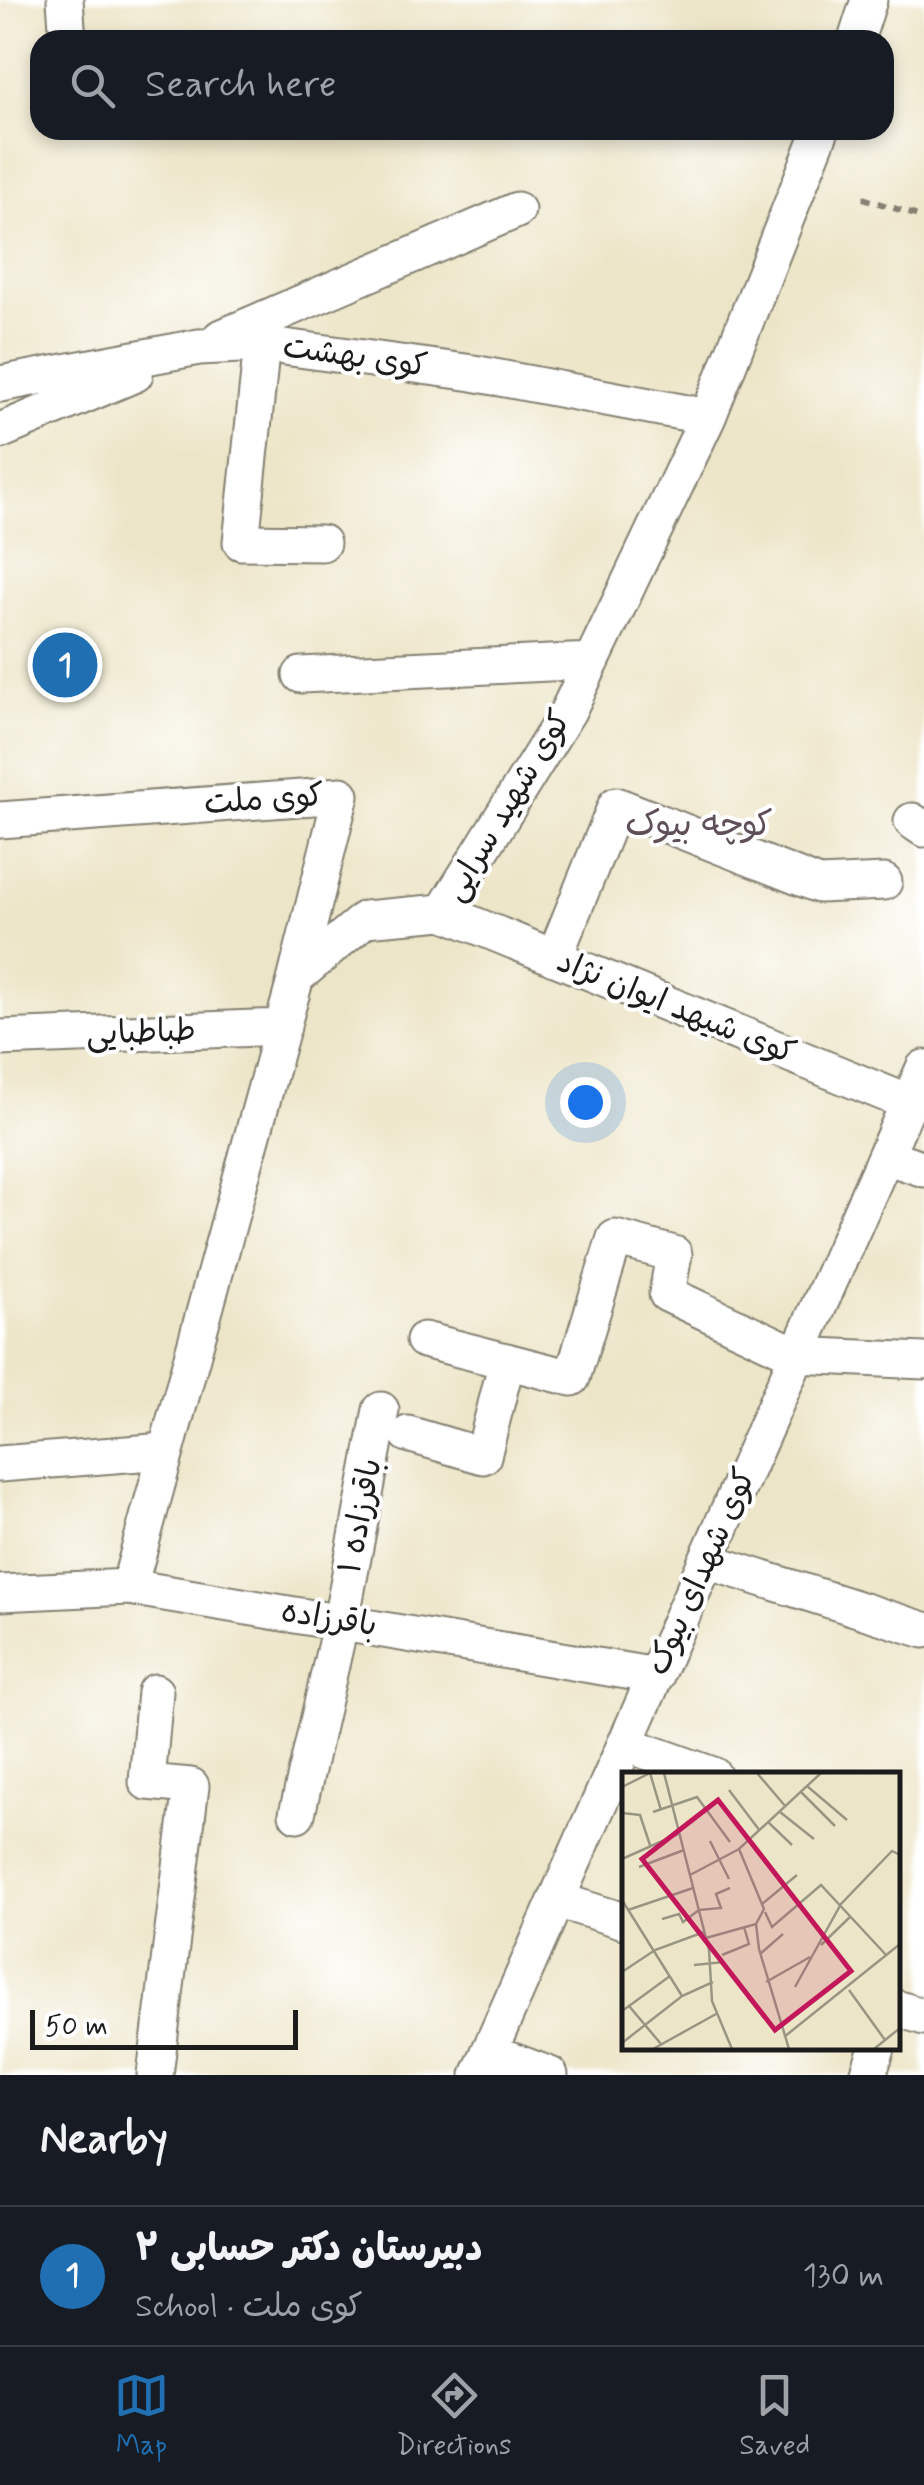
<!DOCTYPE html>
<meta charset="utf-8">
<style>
:root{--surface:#171b24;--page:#20242c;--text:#f1f3f6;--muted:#9ea1a6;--line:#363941;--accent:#1f6fb2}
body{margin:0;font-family:Mynerve,"Playpen Sans Arabic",sans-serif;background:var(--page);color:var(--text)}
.scale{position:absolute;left:30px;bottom:25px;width:268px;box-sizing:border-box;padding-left:10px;border:5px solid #1c1c1c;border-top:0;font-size:28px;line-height:35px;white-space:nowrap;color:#1c1c1c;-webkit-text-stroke:8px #fff;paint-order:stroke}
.you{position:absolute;left:585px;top:1102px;width:35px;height:35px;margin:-25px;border:8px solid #fff;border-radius:50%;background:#1a73e8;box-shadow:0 0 0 15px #1a73e833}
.badge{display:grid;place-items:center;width:65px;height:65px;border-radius:50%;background:var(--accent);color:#fff;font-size:32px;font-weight:700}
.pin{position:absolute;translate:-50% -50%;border:5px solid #fff;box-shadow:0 2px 10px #0006}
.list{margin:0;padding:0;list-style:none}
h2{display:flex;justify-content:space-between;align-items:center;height:130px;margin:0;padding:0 40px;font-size:42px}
h2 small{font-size:32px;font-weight:400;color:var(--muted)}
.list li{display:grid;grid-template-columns:65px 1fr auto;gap:30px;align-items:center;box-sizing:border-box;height:140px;padding:0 40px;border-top:2px solid var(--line)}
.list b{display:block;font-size:38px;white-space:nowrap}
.list p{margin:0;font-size:32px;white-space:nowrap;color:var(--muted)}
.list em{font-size:32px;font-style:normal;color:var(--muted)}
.icon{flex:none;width:55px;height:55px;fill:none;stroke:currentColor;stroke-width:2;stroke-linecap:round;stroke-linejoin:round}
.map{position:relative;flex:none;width:924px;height:2075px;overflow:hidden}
.search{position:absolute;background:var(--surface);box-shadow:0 5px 15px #0003;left:30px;right:30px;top:30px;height:110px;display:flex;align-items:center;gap:25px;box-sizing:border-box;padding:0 35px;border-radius:30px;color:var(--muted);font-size:38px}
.sheet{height:270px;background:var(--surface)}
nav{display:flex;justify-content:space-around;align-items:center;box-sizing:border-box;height:140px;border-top:2px solid var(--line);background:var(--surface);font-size:28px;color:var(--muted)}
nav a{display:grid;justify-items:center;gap:5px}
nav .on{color:var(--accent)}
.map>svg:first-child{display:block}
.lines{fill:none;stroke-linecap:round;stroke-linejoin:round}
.minor-casing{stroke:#848072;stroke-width:39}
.path{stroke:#848072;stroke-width:6;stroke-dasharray:8 8;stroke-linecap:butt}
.minor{stroke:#fff;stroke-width:35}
.labels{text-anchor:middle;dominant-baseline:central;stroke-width:8;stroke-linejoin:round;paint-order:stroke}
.street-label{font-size:32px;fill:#1c1c1c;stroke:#fff}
.neighbourhood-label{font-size:35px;fill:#5e4f59;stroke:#fff}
.inset-road{fill:none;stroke:#999583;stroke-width:2.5}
.view{fill:#c2185b;fill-opacity:0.15;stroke:#c2185b;stroke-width:5}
.inset-edge{fill:none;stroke:#1c1c1c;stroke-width:5}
</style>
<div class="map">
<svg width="924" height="2075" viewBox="0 0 924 2075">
<rect width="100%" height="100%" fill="#fff"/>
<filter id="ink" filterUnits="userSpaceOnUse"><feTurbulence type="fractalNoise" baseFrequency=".01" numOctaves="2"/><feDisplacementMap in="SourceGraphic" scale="20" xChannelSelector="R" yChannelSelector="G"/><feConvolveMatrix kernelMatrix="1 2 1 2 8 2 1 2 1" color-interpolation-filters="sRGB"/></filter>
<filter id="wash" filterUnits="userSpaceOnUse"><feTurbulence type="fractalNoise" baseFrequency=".0048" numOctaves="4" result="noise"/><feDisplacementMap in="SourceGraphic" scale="40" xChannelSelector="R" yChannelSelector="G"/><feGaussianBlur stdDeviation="2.25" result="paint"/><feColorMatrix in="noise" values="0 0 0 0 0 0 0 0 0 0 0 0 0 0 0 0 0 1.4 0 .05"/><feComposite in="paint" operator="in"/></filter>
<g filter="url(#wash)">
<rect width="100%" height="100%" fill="#ede5c7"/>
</g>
<g filter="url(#ink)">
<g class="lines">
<g class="minor-casing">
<path id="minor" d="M 65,0 L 68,40
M 856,40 L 869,0
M 220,338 L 517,210
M 262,344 L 241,542 L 322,543
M 0,384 L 199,347 L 262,344 L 473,373 L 708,417
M 0,431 L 135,374
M 301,675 L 592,661
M 0,820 L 341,795 L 296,977
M 912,821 L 924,829
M 443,912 L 909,1103
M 554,958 L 616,805 L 819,885 L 884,882
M 0,1038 L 283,1027
M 885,1156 L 924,1169
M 424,1340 L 572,1378 L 615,1238 L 674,1254 L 667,1294 L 797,1355 L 924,1361
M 408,1434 L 483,1456 L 507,1361
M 0,1464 L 165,1451
M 707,1561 L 924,1630
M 129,1587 L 296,977 L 365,919 L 443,912 L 568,711 L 708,417 L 821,130
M 0,1593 L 129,1587 L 656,1676
M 626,1744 L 713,1775
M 297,1814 L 341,1621 L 381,1410
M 557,1900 L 624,1921
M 896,2008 L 924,2017
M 489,2052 L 550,2075
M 155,2075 L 191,1786 L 147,1782 L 155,1692
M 479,2075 L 924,1068
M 868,2075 L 877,2048"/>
</g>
<path class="path" d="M 863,198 L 924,218"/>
<use href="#minor" class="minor"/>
</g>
</g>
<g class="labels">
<g class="street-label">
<text transform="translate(355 357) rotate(8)">کوی بهشت</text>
<text transform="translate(264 800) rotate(-4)">کوی ملت</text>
<text transform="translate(508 806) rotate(-59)">کوی شهید سرایی</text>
<text transform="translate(676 1008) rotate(22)">کوی شیهد ایوان نژاد</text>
<text transform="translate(141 1033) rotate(-2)">طباطبایی</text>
<text transform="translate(361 1516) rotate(-79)">باقرزاده ۱</text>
<text transform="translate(702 1572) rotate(-66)">کوی شهدای بیوک</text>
<text transform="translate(329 1619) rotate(9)">باقرزاده</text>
</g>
<g class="neighbourhood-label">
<text x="699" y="825">کوچه بیوک</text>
</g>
</g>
<g transform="translate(622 1772)">
<rect width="278" height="278" fill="#ede5c7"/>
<path class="inset-road" d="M 42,1 L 87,178 L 90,229 L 110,277M 135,1 L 164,35M 185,14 L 225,48M 0,15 L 28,1 L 39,38M 107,18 L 138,59M 179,20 L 213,54M 31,40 L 75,25 L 108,70M 158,40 L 192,67M 0,41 L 18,43 L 28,73M 146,50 L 170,73M 88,69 L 107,107M 117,77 L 142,137 L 134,152 L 137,177 L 167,277M 0,87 L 56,62M 17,95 L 62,78M 68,103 L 117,77 L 199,1M 0,128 L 60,224M 140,132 L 175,103M 6,138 L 71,116M 143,140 L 150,155 L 199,113 L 265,184M 40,147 L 57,142 L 61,150 L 77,138 L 99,136 L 94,122 L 108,116M 84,166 L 134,152M 199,173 L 229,144M 138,182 L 161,162M 100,183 L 127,172 L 122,155M 72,193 L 102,190M 0,200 L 33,178 L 82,160M 144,210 L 188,185M 173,215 L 219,132 L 270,79 L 278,83M 227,218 L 263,268M 7,234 L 48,204M 0,239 L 7,234 L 39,272M 162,265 L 278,172M 0,271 L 60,224 L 91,210M 31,277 L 94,242M 252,277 L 278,256"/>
<path class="view" d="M 96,28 L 229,199 L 153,258 L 20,87 Z"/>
<rect width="278" height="278" class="inset-edge"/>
</g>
</svg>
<div class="scale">50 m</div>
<div class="you"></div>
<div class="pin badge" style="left:65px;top:665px">1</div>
<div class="search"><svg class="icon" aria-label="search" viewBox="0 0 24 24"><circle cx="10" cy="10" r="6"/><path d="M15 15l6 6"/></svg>Search here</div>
</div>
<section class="sheet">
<h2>Nearby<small></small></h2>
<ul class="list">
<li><span class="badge">1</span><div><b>دبیرستان دکتر حسابی ۲</b><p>School · کوی ملت</p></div><em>130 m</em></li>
</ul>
</section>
<nav>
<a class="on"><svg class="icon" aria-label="map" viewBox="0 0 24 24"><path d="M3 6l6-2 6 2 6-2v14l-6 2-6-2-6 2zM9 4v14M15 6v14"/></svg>Map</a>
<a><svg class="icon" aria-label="directions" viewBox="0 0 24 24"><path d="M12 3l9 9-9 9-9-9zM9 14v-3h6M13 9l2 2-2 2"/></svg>Directions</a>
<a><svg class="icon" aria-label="saved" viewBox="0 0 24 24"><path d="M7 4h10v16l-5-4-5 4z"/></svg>Saved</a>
</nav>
